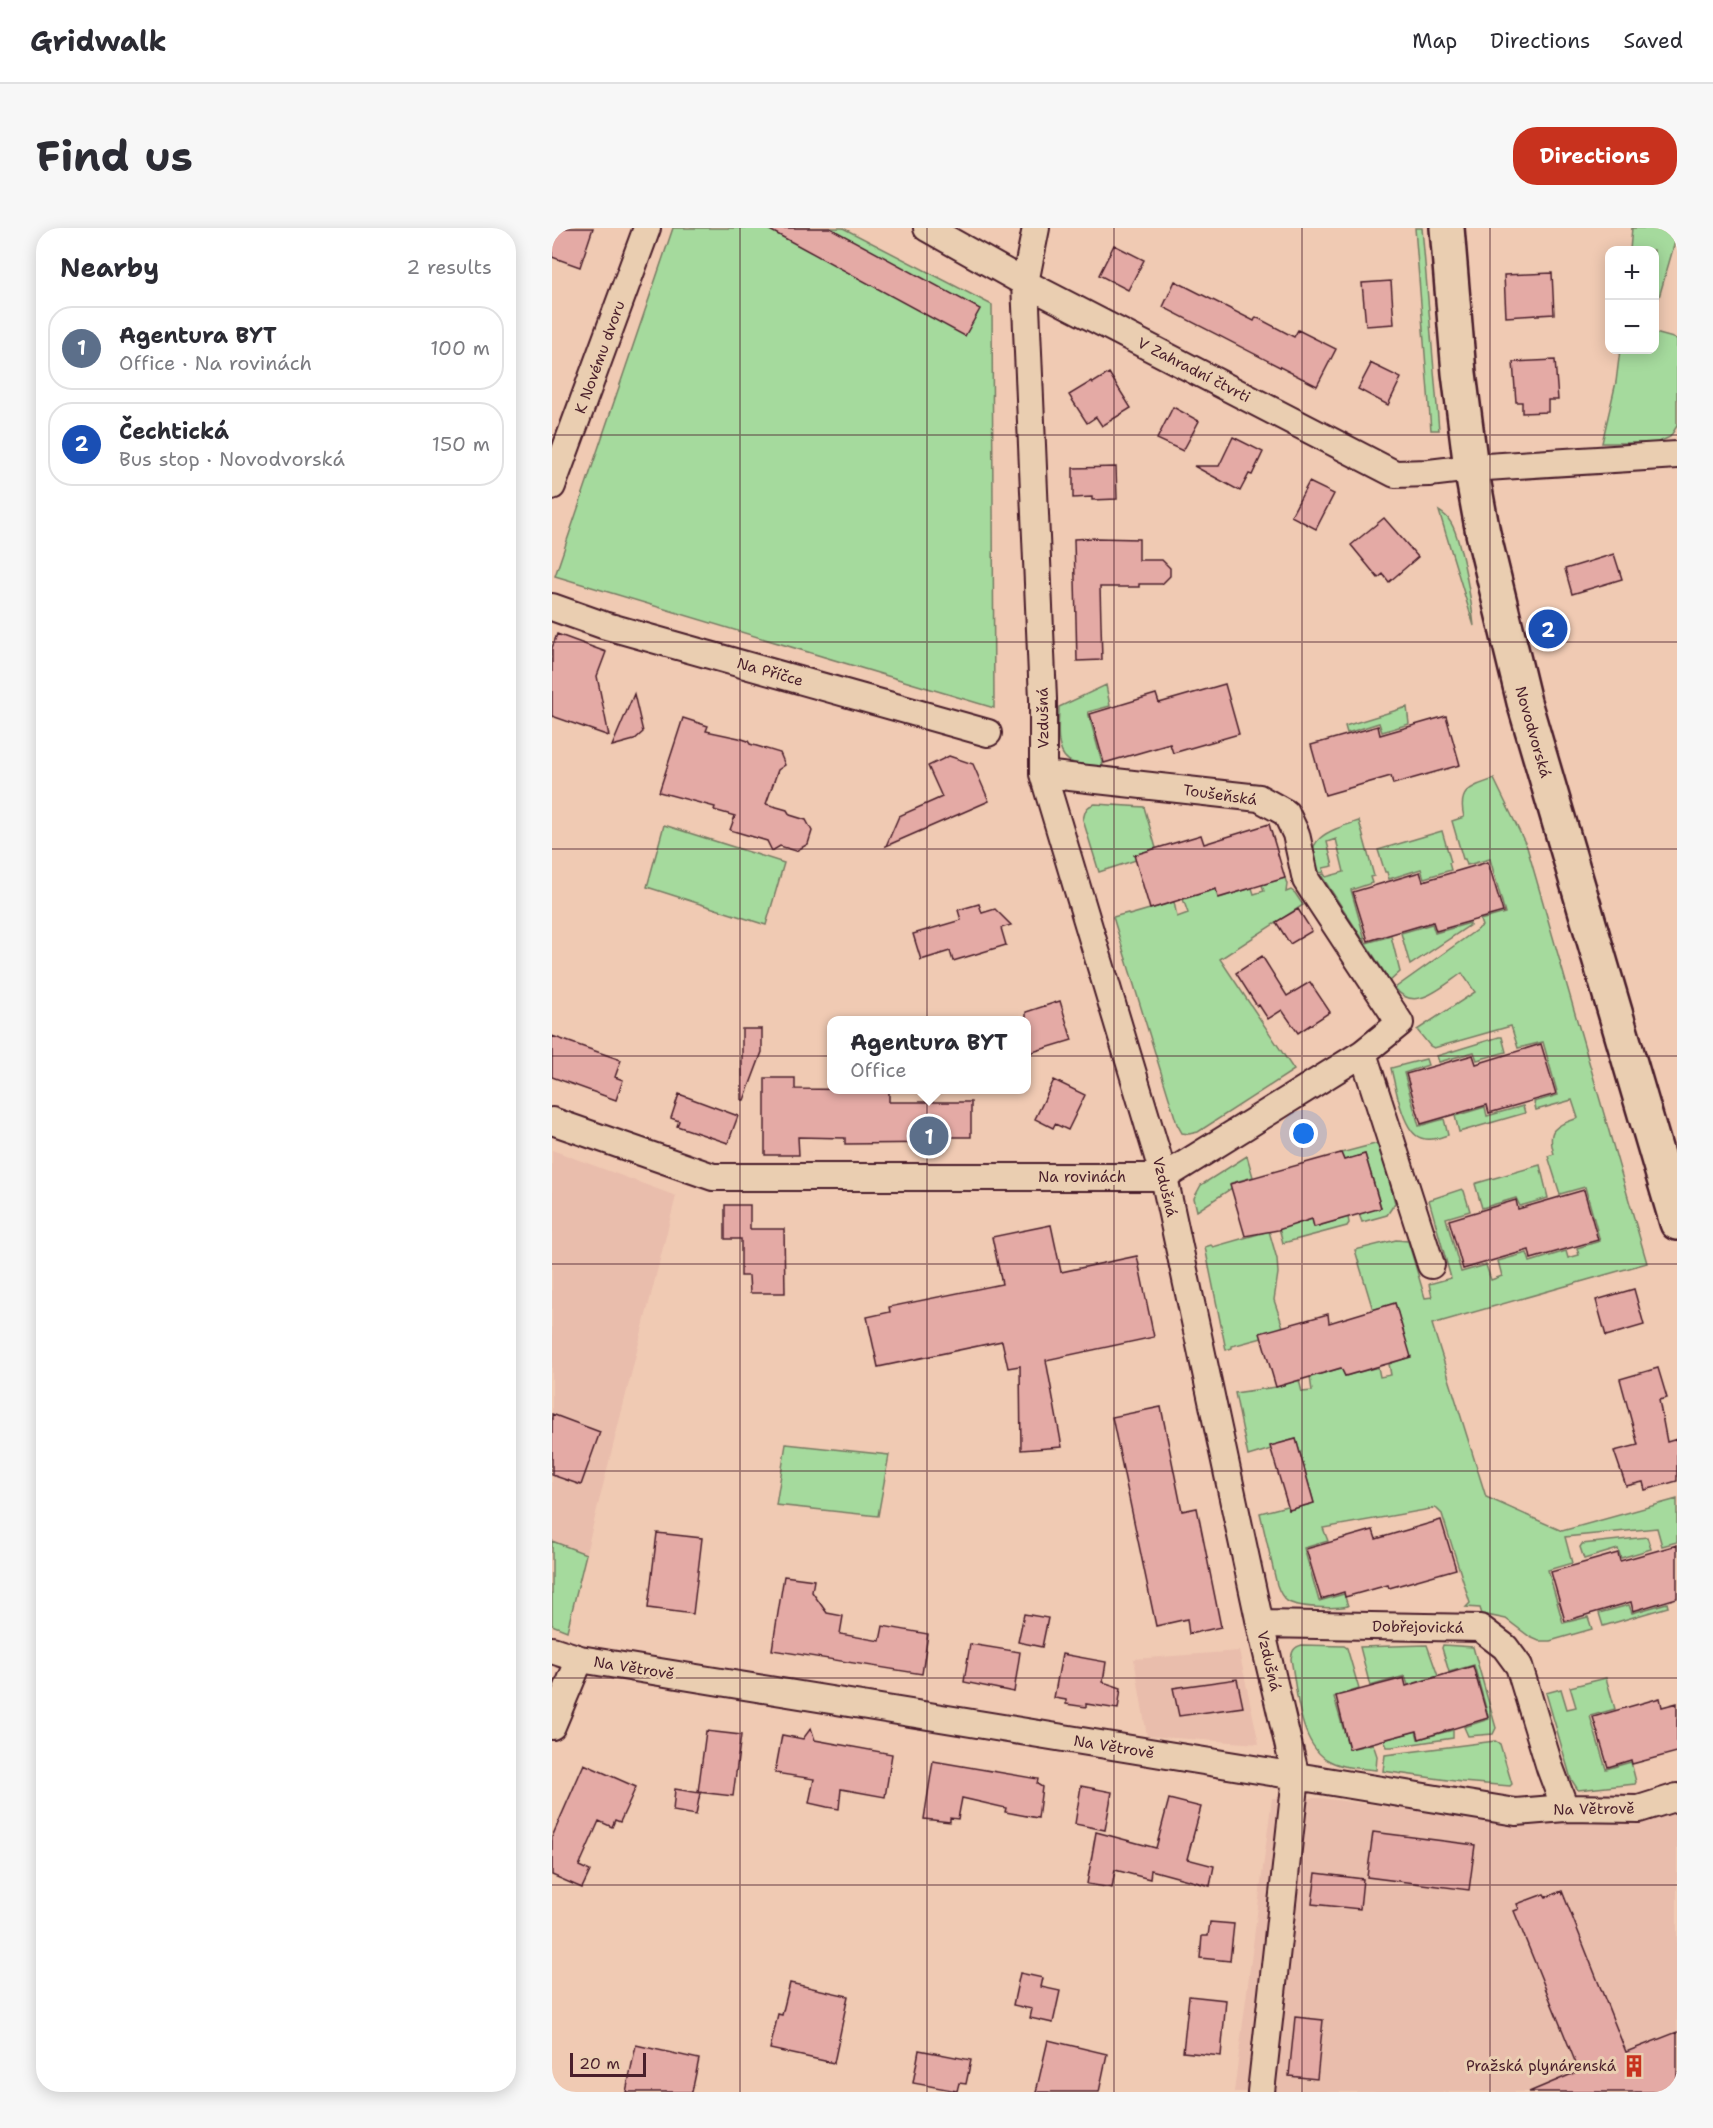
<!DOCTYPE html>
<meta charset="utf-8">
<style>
:root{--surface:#fff;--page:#f7f7f7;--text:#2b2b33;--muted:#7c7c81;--line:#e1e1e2;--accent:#c8321e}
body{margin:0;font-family:"Shantell Sans",sans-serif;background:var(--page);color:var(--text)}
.controls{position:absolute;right:18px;top:18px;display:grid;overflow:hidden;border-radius:12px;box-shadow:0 3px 15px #0003}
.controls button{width:54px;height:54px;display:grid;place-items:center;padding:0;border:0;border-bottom:2px solid var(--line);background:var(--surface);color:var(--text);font:30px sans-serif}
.scale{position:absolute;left:18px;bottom:15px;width:76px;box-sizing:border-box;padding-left:6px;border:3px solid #4a1f2b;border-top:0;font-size:16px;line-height:21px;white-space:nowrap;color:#4a1f2b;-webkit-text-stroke:4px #eaceb1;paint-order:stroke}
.you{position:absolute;left:752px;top:906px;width:21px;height:21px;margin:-15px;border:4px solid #fff;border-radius:50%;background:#1a73e8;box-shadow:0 0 0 9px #1a73e833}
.badge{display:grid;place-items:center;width:39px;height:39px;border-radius:50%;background:var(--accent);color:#fff;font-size:20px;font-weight:700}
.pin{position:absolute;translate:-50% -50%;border:3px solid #fff;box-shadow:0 2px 6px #0006}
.popup{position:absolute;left:275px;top:788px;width:204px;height:78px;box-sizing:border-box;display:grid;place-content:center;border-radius:12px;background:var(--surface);filter:drop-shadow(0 2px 4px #0005);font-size:20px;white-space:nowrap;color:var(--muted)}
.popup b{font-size:22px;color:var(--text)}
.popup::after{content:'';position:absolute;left:50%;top:100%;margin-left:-12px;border:12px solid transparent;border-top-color:var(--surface)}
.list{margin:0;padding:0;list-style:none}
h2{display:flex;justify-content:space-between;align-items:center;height:78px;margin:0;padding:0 24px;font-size:26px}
h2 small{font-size:20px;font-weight:400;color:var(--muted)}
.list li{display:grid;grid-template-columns:39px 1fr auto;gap:18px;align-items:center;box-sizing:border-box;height:84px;margin:0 12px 12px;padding:0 12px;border:2px solid var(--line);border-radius:24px}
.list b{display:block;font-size:22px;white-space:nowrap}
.list p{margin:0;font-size:20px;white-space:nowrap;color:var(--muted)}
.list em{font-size:20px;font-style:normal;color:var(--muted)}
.map{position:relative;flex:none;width:1125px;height:1864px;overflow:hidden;border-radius:24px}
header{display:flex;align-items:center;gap:36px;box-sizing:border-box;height:84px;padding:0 30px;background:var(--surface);border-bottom:2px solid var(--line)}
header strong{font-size:28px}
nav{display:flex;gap:33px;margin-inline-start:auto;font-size:21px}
.intro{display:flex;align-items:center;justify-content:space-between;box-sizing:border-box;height:144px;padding:0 36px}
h1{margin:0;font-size:42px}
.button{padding:15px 27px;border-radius:24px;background:var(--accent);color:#fff;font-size:21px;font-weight:700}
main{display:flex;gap:36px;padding:0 36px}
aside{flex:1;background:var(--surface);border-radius:24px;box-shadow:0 3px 15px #0003}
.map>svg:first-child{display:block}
.built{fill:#e9bdac}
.green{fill:#a5da9d;stroke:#787c64;stroke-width:1.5}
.building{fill:#e4aaa5;stroke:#4a1f2b;stroke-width:1.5}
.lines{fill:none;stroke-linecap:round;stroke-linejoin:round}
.minor-casing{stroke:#4a1f2b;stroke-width:30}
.secondary-casing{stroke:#4a1f2b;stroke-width:38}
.minor{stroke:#eaceb1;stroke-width:26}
.secondary{stroke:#eaceb1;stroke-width:33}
.grid{fill:none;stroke:#4a1f2b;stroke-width:1.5;stroke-opacity:0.55}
.labels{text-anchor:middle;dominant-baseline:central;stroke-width:6;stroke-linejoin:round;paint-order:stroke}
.street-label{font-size:15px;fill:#4a1f2b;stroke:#eaceb1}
.poi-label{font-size:15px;fill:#4a1f2b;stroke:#eaceb1;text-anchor:end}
</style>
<header>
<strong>Gridwalk</strong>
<nav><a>Map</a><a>Directions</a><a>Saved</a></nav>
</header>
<div class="intro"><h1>Find us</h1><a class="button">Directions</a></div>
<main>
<aside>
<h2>Nearby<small>2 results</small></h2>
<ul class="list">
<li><span class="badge" style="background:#5c6f8a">1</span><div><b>Agentura BYT</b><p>Office · Na rovinách</p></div><em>100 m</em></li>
<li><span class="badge" style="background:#1a4fb4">2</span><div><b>Čechtická</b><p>Bus stop · Novodvorská</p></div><em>150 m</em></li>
</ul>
</aside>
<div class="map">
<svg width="1125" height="1864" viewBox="0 0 1125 1864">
<rect width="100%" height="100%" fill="#f0cab3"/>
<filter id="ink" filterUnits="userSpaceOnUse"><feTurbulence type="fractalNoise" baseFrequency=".0167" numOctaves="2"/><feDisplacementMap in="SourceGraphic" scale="12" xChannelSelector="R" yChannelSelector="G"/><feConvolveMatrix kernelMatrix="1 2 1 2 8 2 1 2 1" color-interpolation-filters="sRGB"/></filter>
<g filter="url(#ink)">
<path class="built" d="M 0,922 L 124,968 L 34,1325 L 0,1313 Z
M 687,1423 L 707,1516 L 595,1508 L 582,1431 Z
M 720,1570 L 769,1570 L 905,1588 L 1010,1595 L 1081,1593 L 1125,1581 L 1125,1864 L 682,1864 Z"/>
<path class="green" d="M 121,0 L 291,0 L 440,77 L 442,480 L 3,348 Z
M 863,0 L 870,0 L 887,202 L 879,202 Z
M 1080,0 L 1125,0 L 1125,7 L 1103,83 L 1102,22 L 1078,22 Z
M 1103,105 L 1125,111 L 1125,198 L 1118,209 L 1105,215 L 1050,215 L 1064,154 L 1068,122 L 1102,122 Z
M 887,283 C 890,285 895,288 897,292 C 909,306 920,378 922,398 Z
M 554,457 L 558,478 L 536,484 L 551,538 C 542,537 531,538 522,535 C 501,529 507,496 507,479 Z
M 855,479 L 857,496 L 830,504 L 827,495 L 795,505 L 793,498 Z
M 942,551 L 975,619 L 1095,1035 L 880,1096 L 934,1269 L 1010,1303 L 1125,1271 L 1125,1314 L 1110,1318 L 1105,1300 L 1013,1309 L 1020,1335 L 996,1342 L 1011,1395 L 1036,1389 L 1040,1401 L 998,1413 L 987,1413 L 978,1409 L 954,1391 L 930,1386 L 928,1380 L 914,1379 L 918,1375 L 890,1286 L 884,1280 L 771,1300 L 776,1313 L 752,1320 L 767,1373 L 792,1366 L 796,1378 C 783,1381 746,1380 735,1373 C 730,1369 727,1363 725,1357 L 708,1285 L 735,1278 L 737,1282 L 762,1275 L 744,1211 L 718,1218 L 719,1221 L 696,1228 L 683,1165 L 724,1159 L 747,1152 L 750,1164 L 760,1163 L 758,1149 L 789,1140 L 793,1148 L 826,1139 L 828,1149 L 839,1147 L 837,1136 L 858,1129 L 843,1075 L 821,1082 L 803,1022 L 844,1012 L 856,1013 L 873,1070 L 880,1069 L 877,1056 L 899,1050 L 877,972 L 910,961 L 912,963 L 918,983 L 894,990 L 909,1044 L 934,1037 L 939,1052 L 950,1048 L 946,1033 L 975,1025 L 978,1034 L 1014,1023 L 1016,1030 L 1027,1027 L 1025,1020 L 1048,1013 L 1033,959 L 1008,966 L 996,928 L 1002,926 C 994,900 1004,898 1026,890 L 1020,872 L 984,882 L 982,874 L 1006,867 L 991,814 L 966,820 L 959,798 L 882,820 L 878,818 L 865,802 L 923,764 L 910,745 C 891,758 862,786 843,760 L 930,698 L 928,692 L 953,685 L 938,631 L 915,637 L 913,631 L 911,631 L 900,593 L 912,589 C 905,561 920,559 942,551 Z
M 543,576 L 592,579 L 604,620 L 583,627 L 584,632 L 547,644 L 531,592 C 533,583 534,578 543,576 Z
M 807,593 L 822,648 L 818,649 L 820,655 L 799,662 L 814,715 L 839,708 L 848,744 L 838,753 L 769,647 L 772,646 L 774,649 L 792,644 L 784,611 L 775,614 L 781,638 L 771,640 L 772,644 L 768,645 C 745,610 782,601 807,593 Z
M 112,597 L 232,635 L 214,697 L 95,659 Z
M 890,603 L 899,634 L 897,635 L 899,642 L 872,650 L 869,641 L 837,651 L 835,644 L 833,644 L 826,622 Z
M 733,650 L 735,656 L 734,664 L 739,662 L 743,665 L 751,677 L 668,731 L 742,842 L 646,904 L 637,906 L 630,905 L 625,896 L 561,689 L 576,685 L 577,687 L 622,674 L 625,689 L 636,685 L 631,671 L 664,661 L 667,670 L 700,660 L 702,666 L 712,663 L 710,657 Z
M 918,695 L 918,697 L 858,737 L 849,705 L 880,696 L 883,705 Z
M 947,809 L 950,809 L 954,824 L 925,832 L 922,824 L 887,834 L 885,828 Z
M 874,831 L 876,837 L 852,845 L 867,898 L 892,891 L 896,907 C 887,910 878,913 869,910 C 851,905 843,857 839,840 Z
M 971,878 L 973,885 L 907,904 L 903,888 L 933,879 L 935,888 Z
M 827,915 L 843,975 L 835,987 L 810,994 L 807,986 L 829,979 L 813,926 L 792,932 L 789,925 Z
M 695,928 L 701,949 L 679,955 L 680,960 L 645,983 L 642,970 L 649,957 Z
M 988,937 L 996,970 L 968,978 L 964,970 L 930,980 L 923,956 L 925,955 Z
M 796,989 L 797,995 L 795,998 L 731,1015 L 727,1000 L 760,991 L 763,999 Z
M 717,1003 L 725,1031 L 726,1045 L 722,1072 L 731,1099 L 710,1110 L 680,1118 L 680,1120 L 674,1122 L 653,1019 L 659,1017 L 661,1019 Z
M 234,1216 L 337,1227 L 326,1288 L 224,1277 Z
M 1095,1309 L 1099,1321 L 1069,1330 L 1066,1321 L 1032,1331 L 1028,1319 L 1030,1316 Z
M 0,1313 L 34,1326 L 15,1403 L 0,1397 Z
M 1115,1375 L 1116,1379 L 1051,1398 L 1047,1385 L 1077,1377 L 1080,1385 Z
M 750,1417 L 792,1418 L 795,1420 L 807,1461 L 782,1469 L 797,1521 L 821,1516 L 825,1528 L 824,1542 C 808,1540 788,1540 774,1531 C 746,1512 745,1461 739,1431 C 740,1423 742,1419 750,1417 Z
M 875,1417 L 886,1448 L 856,1457 L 853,1448 L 818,1458 L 808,1419 Z
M 891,1417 L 921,1419 L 944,1500 L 941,1506 L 916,1508 L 912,1499 L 937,1491 L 922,1437 L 897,1444 L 890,1420 Z
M 1054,1450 L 1063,1481 L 1038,1488 L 1054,1541 L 1079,1534 L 1084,1554 L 1083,1556 L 1026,1562 L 1019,1551 L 994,1465 L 1009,1461 L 1015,1481 L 1024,1479 L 1018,1459 Z
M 901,1502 L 901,1510 L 840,1519 L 835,1519 L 832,1512 L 864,1503 L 866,1511 Z
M 943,1513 L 948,1516 L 960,1556 L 958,1558 L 910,1554 L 831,1543 L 833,1527 Z"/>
<path class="building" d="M 0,0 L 41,0 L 28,39 L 0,29 Z
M 214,0 L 278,0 L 428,81 L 413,108 Z
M 562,17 L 592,32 L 576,62 L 547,47 Z
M 1000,45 L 1002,86 L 954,89 L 952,47 Z
M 623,53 L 702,93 L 704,89 L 742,109 L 746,102 L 784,121 L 765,158 L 611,79 Z
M 839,53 L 842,96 L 814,98 L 810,55 Z
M 1003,132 L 1006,172 L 996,172 L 996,184 L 970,185 L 970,174 L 964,174 L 961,134 Z
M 818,135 L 849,150 L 836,177 L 806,161 L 818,138 Z
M 557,145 L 579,180 L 550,198 L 544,189 L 535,195 L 517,167 L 540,153 L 541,155 Z
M 621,179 L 647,193 L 631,223 L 605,211 Z
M 681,209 L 711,224 L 700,247 L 697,246 L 688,263 L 642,238 L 667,238 Z
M 564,239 L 565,271 L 540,272 L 540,269 L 521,270 L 521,240 Z
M 757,254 L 782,266 L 764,301 L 739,288 Z
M 832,290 L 866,329 L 837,354 L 831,346 L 826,350 L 799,317 Z
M 544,310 L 587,311 L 587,332 L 610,332 L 618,340 L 618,348 L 610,356 L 587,356 L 587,359 L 548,359 L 550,432 L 525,433 L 522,311 Z
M 1062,326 L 1070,351 L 1020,366 L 1013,341 Z
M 5,406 L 54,424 L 45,448 L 57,508 L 0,488 L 0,420 Z
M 673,456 L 687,506 L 621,525 L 618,516 L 552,535 L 538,486 L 604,466 L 607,475 Z
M 82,466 L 91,504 L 82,512 L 60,518 Z
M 894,488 L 908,537 L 841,556 L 839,548 L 773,567 L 759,517 L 826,498 L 828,507 Z
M 131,490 L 156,498 L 154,503 L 187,510 L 196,513 L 198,516 L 228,525 L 233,537 L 226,542 L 214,576 L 235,582 L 238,587 L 254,592 L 260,603 L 256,616 L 244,623 L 228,618 L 220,623 L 215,613 L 178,602 L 183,588 L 162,582 L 163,579 L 107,564 Z
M 397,528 L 421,536 L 437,573 L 334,618 L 347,588 L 390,569 L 376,538 Z
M 717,596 L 733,650 L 666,670 L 664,661 L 598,681 L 582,627 L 649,607 L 652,616 Z
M 936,634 L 951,684 L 884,703 L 881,694 L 816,713 L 801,664 L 868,644 L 871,653 Z
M 427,676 L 430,685 L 443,681 L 459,697 L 449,700 L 454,717 L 401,733 L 398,723 L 369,732 L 361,706 L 409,692 L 406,682 Z
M 746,681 L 760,703 L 738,716 L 724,694 Z
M 710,728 L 735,768 L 758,754 L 778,784 L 746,805 L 730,782 L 716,791 L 707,777 L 705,778 L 684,745 Z
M 508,773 L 520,812 L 474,826 L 474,784 Z
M 190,801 L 210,801 L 210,824 L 192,872 L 190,872 Z
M 0,808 L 69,832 L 63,849 L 71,852 L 64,872 L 0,849 Z
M 989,816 L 1004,866 L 937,885 L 935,877 L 869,896 L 854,846 L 921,827 L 924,836 Z
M 213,850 L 243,850 L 243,861 L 337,862 L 337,874 L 419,874 L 419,909 L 393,909 L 393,915 L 293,916 L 293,910 L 246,909 L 247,927 L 213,927 Z
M 502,852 L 533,867 L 516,902 L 503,896 L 501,900 L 483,891 Z
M 127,866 L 186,888 L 176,915 L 125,898 L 127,893 L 119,890 Z
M 789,925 L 792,932 L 813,926 L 829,980 L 762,999 L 760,991 L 726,1002 L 693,1008 L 678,956 Z
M 1032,962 L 1046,1012 L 979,1031 L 977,1022 L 911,1041 L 897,992 L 964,972 L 966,981 Z
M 173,977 L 198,977 L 198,1001 L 232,1001 L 233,1065 L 198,1065 L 197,1048 L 189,1048 L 189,1011 L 173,1011 Z
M 499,997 L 509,1044 L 585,1028 L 602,1109 L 494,1132 L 510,1219 L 469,1222 L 468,1138 L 456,1140 L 450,1113 L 326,1139 L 315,1089 L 338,1084 L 337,1079 L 450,1056 L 440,1009 Z
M 1082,1061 L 1092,1097 L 1054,1108 L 1044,1072 Z
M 843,1075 L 859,1129 L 793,1148 L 789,1140 L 724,1159 L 708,1105 L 776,1086 L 777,1095 Z
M 1106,1140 L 1115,1170 L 1107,1172 L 1115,1214 L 1125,1211 L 1125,1253 L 1093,1262 L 1091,1254 L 1074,1258 L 1062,1223 L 1086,1217 L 1068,1151 Z
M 609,1179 L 630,1283 L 645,1280 L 669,1399 L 637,1406 L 635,1391 L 604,1398 L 560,1189 Z
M 0,1186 L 48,1204 L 29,1257 L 0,1247 Z
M 744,1211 L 762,1275 L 737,1282 L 718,1218 Z
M 889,1292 L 904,1341 L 837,1360 L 836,1357 L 793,1369 L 792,1364 L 769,1371 L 754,1321 L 821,1302 L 824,1311 Z
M 105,1305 L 150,1310 L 141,1386 L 96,1380 Z
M 1125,1317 L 1125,1370 L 1081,1383 L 1079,1374 L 1013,1393 L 999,1344 L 1066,1325 L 1068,1333 Z
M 232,1348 L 262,1352 L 260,1364 L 275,1385 L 291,1388 L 288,1406 L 328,1413 L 331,1398 L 376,1406 L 370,1446 L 220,1422 Z
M 472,1386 L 496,1390 L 490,1419 L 466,1414 Z
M 418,1416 L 468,1424 L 462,1464 L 412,1454 Z
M 510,1426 L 554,1434 L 551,1454 L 569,1460 L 566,1481 L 534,1476 L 534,1479 L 514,1476 L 514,1472 L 502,1470 Z
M 921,1438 L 936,1490 L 867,1511 L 865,1503 L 797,1521 L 784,1468 L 852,1450 L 854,1458 Z
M 685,1451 L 691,1479 L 627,1488 L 621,1460 Z
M 1108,1470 L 1110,1479 L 1125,1475 L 1125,1524 L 1080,1536 L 1079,1532 L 1056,1539 L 1041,1489 Z
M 259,1500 L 263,1512 L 340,1526 L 333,1569 L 289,1561 L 287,1581 L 275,1579 L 257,1575 L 262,1551 L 223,1545 L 230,1507 L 251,1511 Z
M 154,1503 L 189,1507 L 181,1568 L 146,1564 Z
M 381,1533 L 486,1551 L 485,1556 L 490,1559 L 486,1590 L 453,1584 L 454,1580 L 410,1570 L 406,1591 L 398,1590 L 398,1594 L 372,1591 Z
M 32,1536 L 84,1559 L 68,1594 L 63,1592 L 60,1599 L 47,1593 L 27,1638 L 38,1643 L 30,1660 L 0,1647 L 0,1609 Z
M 529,1558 L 560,1564 L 553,1602 L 523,1596 Z
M 123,1561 L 148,1565 L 144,1587 L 121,1583 Z
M 617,1571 L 649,1579 L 635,1631 L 662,1638 L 658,1658 L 599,1642 L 598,1651 L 563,1642 L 560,1660 L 535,1656 L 544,1604 L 604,1620 Z
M 821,1604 L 923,1617 L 917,1662 L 815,1649 Z
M 764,1645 L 811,1651 L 808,1681 L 760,1676 Z
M 1010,1663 L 1074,1824 L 1125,1804 L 1125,1864 L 977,1864 L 1027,1843 L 962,1683 L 967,1681 L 965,1676 L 992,1666 L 994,1669 Z
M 658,1694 L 682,1696 L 678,1733 L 648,1730 L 650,1708 L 656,1708 Z
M 468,1745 L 491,1750 L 489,1759 L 508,1763 L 501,1795 L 478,1790 L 480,1781 L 461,1777 Z
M 238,1755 L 296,1768 L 282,1835 L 218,1821 L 226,1786 L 230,1787 Z
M 637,1768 L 674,1772 L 669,1828 L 631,1824 Z
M 743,1789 L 771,1792 L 765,1851 L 737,1848 Z
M 496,1812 L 555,1826 L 547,1864 L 484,1864 Z
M 84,1817 L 147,1831 L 140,1864 L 74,1864 Z
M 367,1822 L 419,1832 L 414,1856 L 407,1855 L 405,1863 L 361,1855 Z"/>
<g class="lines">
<g class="minor-casing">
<path id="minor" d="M 375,0 L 473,55 L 843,246 L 877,245 L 919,240 L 1125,227
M 484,0 L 473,55 L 491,471 L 491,546 L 612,949 L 708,1396 L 744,1549 L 709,1864
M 0,258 L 95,0
M 0,379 L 51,397 L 436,505
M 811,825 L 879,1037
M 0,893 L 161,949 L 612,949 L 811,825 L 848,795 L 754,652 L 744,606 L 734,585 L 707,570 L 491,546
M 708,1396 L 928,1400 L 953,1419 L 967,1438 L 998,1540 L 1013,1580
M 0,1422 L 28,1431 L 964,1584 L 1013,1580 L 1087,1581 L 1125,1569
M 0,1498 L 28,1431"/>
</g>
<g class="secondary-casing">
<path id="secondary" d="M 895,0 L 907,145 L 919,240 L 931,305 L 972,474 L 1125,995"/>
</g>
<use href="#minor" class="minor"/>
<use href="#secondary" class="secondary"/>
</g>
</g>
<path class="grid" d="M 188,0 L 188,1864M 375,0 L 375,1864M 562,0 L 562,1864M 750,0 L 750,1864M 938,0 L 938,1864M 0,207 L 1125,207M 0,414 L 1125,414M 0,621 L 1125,621M 0,828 L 1125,828M 0,1036 L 1125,1036M 0,1243 L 1125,1243M 0,1450 L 1125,1450M 0,1657 L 1125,1657"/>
<defs>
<g id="building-bare" transform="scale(1.8)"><path d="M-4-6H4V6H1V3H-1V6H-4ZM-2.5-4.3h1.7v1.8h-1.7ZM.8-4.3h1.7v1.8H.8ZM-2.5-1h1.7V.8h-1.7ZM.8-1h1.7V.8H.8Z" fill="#c8321e" stroke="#eaceb1" stroke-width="2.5" paint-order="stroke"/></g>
</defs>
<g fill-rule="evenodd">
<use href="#building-bare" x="1082" y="1838"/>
</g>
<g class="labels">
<g class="street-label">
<text transform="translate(48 129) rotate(-70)">K Novému dvoru</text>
<text transform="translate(642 142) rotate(27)">V Zahradní čtvrti</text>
<text transform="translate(218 444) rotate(16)">Na Příčce</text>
<text transform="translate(491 490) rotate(-91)">Vzdušná</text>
<text transform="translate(981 504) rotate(74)">Novodvorská</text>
<text transform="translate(668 567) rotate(8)">Toušeňská</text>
<text x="530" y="949">Na rovinách</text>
<text transform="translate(613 959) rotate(76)">Vzdušná</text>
<text transform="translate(866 1399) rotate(1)">Dobřejovická</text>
<text transform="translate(717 1433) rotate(77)">Vzdušná</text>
<text transform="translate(82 1440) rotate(9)">Na Větrově</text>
<text transform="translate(562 1519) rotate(9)">Na Větrově</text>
<text transform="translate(1042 1581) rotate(-1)">Na Větrově</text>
</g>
<g class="poi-label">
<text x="1064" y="1838">Pražská plynárenská</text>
</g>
</g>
</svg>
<div class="controls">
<button>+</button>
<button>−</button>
</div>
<div class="scale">20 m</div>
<div class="you"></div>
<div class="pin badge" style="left:377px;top:908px;background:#5c6f8a">1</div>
<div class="popup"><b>Agentura BYT</b>Office</div>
<div class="pin badge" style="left:996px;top:401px;background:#1a4fb4">2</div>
</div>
</main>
